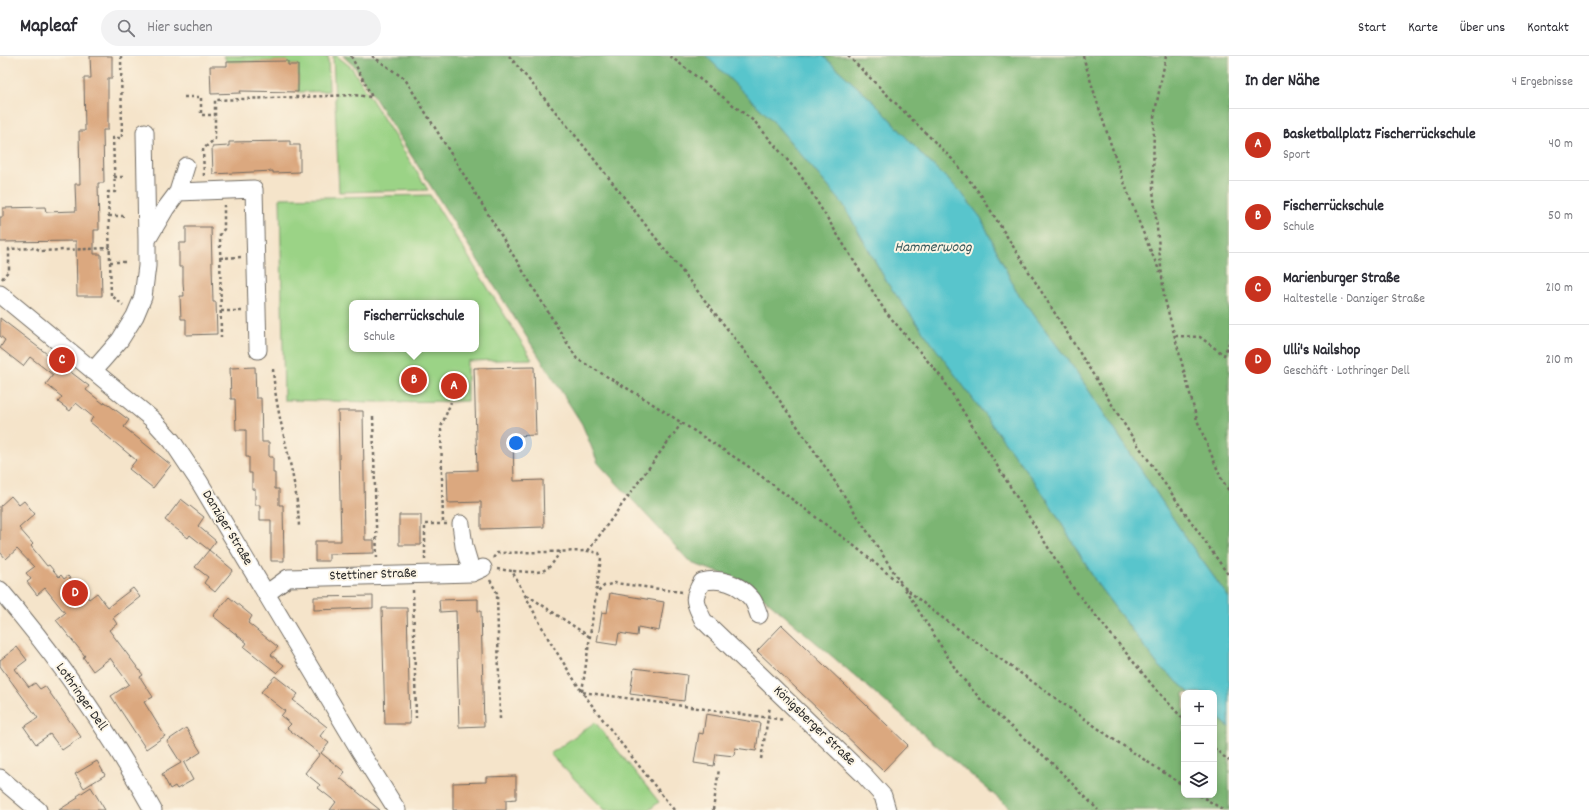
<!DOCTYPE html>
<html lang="de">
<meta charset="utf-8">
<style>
:root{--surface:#fff;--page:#f2f2f3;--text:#2b2b33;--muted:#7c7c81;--line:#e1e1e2;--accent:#c8321e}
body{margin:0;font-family:Dekko,sans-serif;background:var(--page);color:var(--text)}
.controls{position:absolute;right:12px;bottom:12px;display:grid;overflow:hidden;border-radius:8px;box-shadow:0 2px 6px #0003}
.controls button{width:36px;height:36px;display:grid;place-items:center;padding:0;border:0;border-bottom:1px solid var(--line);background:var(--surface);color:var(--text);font:20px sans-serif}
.you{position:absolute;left:516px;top:387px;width:14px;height:14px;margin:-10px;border:3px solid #fff;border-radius:50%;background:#1a73e8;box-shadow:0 0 0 6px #1a73e833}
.badge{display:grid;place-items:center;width:26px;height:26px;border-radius:50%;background:var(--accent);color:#fff;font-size:13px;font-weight:700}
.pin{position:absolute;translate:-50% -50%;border:2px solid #fff;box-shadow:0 1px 4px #0006}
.popup{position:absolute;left:349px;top:244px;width:130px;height:52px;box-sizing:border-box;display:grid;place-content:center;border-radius:8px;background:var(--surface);filter:drop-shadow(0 1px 3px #0005);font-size:13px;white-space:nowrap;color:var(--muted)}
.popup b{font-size:15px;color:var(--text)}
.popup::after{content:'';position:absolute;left:50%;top:100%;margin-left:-8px;border:8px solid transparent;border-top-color:var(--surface)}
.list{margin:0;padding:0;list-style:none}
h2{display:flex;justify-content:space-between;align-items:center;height:52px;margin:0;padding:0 16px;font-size:17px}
h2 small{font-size:13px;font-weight:400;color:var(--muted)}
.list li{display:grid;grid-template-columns:26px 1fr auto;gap:12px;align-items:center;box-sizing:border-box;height:72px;padding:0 16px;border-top:1px solid var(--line)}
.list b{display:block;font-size:15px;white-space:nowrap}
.list p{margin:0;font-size:13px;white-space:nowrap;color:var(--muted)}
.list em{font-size:13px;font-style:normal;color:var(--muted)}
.icon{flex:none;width:22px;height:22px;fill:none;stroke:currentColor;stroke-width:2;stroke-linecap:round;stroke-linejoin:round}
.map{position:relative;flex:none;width:1229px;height:754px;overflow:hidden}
header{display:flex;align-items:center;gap:24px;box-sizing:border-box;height:56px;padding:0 20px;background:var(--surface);border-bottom:1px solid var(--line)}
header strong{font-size:19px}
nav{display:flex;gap:22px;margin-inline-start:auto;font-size:14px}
.search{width:280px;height:36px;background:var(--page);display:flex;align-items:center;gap:10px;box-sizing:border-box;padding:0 14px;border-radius:22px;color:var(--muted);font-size:15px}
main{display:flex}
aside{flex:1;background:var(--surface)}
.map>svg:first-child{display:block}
.green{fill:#9bd386;stroke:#637f58;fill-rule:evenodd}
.forest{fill:#7cb573;stroke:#54704f}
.water{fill:#58c5cc;stroke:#42787c}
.building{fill:#dba87f}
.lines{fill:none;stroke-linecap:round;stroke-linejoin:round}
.minor-casing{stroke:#726c63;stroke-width:19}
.path{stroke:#726c63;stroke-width:2.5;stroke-dasharray:3 3;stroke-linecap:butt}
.minor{stroke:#fff;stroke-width:17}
.labels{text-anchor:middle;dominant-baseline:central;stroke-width:4;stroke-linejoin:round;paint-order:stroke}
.street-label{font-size:14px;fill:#2b2b2b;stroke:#fcf5e5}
.water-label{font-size:15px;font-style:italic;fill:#38595b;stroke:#fcf5e5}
</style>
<header>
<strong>Mapleaf</strong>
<div class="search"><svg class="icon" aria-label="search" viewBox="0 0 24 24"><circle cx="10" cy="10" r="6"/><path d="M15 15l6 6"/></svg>Hier suchen</div>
<nav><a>Start</a><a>Karte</a><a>Über uns</a><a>Kontakt</a></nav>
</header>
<main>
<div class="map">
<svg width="1229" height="754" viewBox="0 0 1229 754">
<rect width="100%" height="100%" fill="#fcf5e5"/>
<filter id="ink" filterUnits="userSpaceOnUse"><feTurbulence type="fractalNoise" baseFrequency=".025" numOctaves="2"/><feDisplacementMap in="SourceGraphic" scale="8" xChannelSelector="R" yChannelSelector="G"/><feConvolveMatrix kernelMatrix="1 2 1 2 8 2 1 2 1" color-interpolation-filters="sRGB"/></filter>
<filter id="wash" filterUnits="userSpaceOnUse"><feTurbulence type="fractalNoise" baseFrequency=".012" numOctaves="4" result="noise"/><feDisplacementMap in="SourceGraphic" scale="16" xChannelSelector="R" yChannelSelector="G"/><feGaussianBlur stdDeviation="0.9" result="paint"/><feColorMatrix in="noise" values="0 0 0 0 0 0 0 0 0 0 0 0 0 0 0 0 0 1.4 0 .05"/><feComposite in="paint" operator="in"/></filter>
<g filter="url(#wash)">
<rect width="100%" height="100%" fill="#f5e4ca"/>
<path class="green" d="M 224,0 L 328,0 L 329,35 L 298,36 L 298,9 L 288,9 L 287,5 L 227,6 Z
M 333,0 L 337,0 L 352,12 L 428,134 L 339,136 Z
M 430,139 L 532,303 L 467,305 L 467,345 L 376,346 L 284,344 L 280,142 ZM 352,247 L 476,247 L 476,293 L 352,293 Z
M 595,666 L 659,746 L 649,754 L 605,754 L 550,698 Z"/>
<path class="forest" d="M 343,0 L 706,0 L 771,63 L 843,148 L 888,228 L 1047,443 L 1098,529 L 1158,609 L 1190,637 L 1184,637 L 1184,739 L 1214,739 L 1214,658 L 1229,671 L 1229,754 L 1012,754 L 744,525 L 691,507 L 598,407 L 582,368 L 355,11 Z
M 823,0 L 1229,0 L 1229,542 L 1188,485 L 1076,315 L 1016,235 L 981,162 L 960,135 L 924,101 L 876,48 Z"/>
<path class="water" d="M 706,0 L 823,0 L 876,48 L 924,101 L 960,135 L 981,162 L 1016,235 L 1076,315 L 1188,485 L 1229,542 L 1229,671 L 1214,658 L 1214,637 L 1190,637 L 1158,609 L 1098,529 L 1047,443 L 888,228 L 843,148 L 771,63 Z"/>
<g id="blocks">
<path class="building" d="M 90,0 L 112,0 L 112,22 L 108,22 L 108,74 L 103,74 L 104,127 L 98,127 L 99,174 L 94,174 L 94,198 L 101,198 L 102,240 L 77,240 L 76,185 L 0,186 L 0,161 L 3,161 L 3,152 L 45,151 L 46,156 L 76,155 L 75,128 L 80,128 L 79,75 L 85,75 L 84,22 L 91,22 Z
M 288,5 L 288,9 L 298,9 L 298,36 L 240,35 L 241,37 L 211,38 L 210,10 L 227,10 L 227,6 Z
M 290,85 L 290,89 L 300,89 L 300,116 L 273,117 L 273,115 L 213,118 L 212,91 L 229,90 L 229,86 Z
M 186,171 L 211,171 L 213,246 L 216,246 L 217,278 L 186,279 L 186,263 L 181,263 L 180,240 L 184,240 L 183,226 L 183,211 L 179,211 L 179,187 L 186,187 Z
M 0,262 L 89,330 L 86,334 L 104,348 L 105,346 L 129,364 L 124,371 L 171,409 L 153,432 L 129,413 L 136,404 L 90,366 L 93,361 L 76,347 L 70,355 L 58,346 L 62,341 L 46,328 L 53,319 L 30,301 L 23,310 L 0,292 L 5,284 L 0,280 Z
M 255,311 L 256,342 L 261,342 L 262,386 L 269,386 L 269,401 L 273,401 L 273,417 L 275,417 L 275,433 L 279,433 L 279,449 L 283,449 L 284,505 L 271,505 L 271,464 L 260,464 L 260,449 L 255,449 L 255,433 L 252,433 L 252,417 L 249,417 L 249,401 L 246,401 L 246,374 L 236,374 L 235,343 L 231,343 L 230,312 Z
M 534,311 L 536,379 L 513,380 L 514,425 L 543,424 L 544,471 L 481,473 L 481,446 L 448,447 L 447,415 L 477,414 L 474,312 Z
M 338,355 L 363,355 L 365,484 L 374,484 L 374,497 L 329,498 L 329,505 L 315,505 L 315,485 L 341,485 Z
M 11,440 L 19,449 L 24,445 L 35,458 L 19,472 L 33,488 L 31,490 L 47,510 L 49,509 L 59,521 L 61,519 L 64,523 L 68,520 L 89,543 L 97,537 L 108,551 L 133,532 L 140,541 L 113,562 L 117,568 L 109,574 L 143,619 L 140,621 L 153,641 L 144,646 L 165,680 L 146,693 L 111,640 L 129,628 L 110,602 L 93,615 L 83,601 L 85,600 L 56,564 L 65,557 L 45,532 L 37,539 L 27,526 L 31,523 L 26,517 L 34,511 L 17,493 L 6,503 L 0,496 L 0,450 Z
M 181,443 L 204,461 L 198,470 L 216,485 L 209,494 L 190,479 L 188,482 L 165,464 Z
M 399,459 L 421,459 L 421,489 L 399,489 Z
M 209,494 L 233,514 L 215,536 L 204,527 L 208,521 L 195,511 Z
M 610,537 L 664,546 L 659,575 L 638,571 L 637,580 L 619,577 L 617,589 L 597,586 L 602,556 L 607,557 Z
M 373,540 L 373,552 L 314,554 L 314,541 Z
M 229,541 L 252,560 L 248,567 L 278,591 L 271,599 L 284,609 L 277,617 L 244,591 L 247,587 L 213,560 Z
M 478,543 L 478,555 L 481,555 L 484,670 L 459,671 L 456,555 L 440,556 L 439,544 Z
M 382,552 L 407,552 L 410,668 L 385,668 Z
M 782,569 L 908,689 L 883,715 L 757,595 Z
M 17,591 L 27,604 L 15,613 L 29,631 L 35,627 L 40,633 L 45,630 L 81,681 L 62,694 L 50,678 L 36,688 L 24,671 L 38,662 L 0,610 L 0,604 Z
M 634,612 L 687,619 L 684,645 L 630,638 Z
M 275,620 L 298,638 L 293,644 L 327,671 L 320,680 L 329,687 L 321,697 L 345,716 L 340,722 L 380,754 L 330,754 L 336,746 L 318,732 L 320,729 L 305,717 L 320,698 L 287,672 L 291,668 L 281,660 L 285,655 L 261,636 Z
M 706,658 L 760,667 L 756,695 L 735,692 L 734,700 L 716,698 L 714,710 L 694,707 L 699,677 L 703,678 Z
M 186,672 L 201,696 L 184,707 L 193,724 L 177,733 L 175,730 L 170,733 L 162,718 L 181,707 L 167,685 Z
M 97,705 L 105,719 L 84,732 L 75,718 Z
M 516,720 L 516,743 L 506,744 L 506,754 L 453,754 L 453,727 L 486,726 L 486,721 Z
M 91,731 L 105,754 L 59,754 L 78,742 L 77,740 Z"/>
</g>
</g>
<g filter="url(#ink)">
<use href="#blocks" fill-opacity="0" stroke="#726c63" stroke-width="1"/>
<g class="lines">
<g class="minor-casing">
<path id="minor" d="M 145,76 L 147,184
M 178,136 L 254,133 L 258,294
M 0,238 L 152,363 L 172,385 L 200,427 L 360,695 L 397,754
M 93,315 L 120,284 L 135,260 L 143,241 L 147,210 L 147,184 L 166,152 L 178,136 L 186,110
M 461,468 L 464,490 L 472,517
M 0,534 C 58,602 110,676 153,754
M 266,538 L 288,522 L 472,517 L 483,512
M 759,559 C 757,554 755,546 751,542 C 738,527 720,521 702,526 C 691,544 695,546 703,564 L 864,719 L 883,740 L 887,754
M 0,722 L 38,754"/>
</g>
<path class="path" d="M 121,0 L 122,82 L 113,82 L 115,136 L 108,136 L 111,239 L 123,249
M 372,0 L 405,23 L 577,303 L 642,341 L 745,408 L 853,489 L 933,555 L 1113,683 L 1184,730
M 509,0 L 579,84 L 754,307 L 830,418 L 901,527
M 670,0 L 755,66 L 801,120 L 885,255 L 943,323 L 1074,533 L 1153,630 L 1184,664
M 848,0 L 953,104 L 981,139 L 1131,379 L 1229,520
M 1083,0 C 1105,73 1129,147 1160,216
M 1166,0 L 1154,61 L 1153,133 L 1164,240 L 1197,364 L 1221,422 L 1229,435
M 184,41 L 201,41 L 201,59 L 215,59
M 204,120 L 203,93 L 215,83 L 215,44 L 354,39 L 372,41 L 351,0
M 114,121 L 124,121
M 109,160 L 125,160
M 220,202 L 241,201
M 110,206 L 127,206
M 2,223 L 9,214 L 9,193 L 36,192 L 41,195 L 110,192
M 221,255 L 242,255
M 1175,280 L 1200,281 L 1224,299 L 1229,287
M 221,282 L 220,179 L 224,173 L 224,149
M 273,313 C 276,367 298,418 299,472
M 373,361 L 377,504
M 447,468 L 443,468 L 441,371 L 451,346
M 588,495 L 681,368
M 493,502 L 497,497 L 588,495 L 599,497 L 601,502 L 596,537
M 425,504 L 425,468 L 443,468
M 497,513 L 512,515 L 549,584 L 582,636 L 785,664
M 513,515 C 539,516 547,521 560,495
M 490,524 L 497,537 L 500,663
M 905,533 L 958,617 L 982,645 L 1054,709 L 1098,754
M 413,534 L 416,662
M 527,539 L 590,581
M 1214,692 L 1229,705
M 761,703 L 770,650
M 1199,739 L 1224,754
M 674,754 L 620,686 L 582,636 L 596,538 L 604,530 L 615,527 L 682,536
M 713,754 L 719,713"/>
<use href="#minor" class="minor"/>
</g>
</g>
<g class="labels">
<g class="street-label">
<text transform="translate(227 472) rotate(59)">Danziger Straße</text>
<text transform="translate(373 519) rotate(-2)">Stettiner Straße</text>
<text transform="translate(81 641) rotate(55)">Lothringer Dell</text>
<text transform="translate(814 670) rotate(44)">Königsberger Straße</text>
</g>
<g class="water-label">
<text x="933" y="192">Hammerwoog</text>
</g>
</g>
</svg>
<div class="controls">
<button>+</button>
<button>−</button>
<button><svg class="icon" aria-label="layers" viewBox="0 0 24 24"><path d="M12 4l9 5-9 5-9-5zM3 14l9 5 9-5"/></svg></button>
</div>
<div class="you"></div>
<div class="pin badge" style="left:454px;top:330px">A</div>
<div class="pin badge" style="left:414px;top:324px">B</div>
<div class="popup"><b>Fischerrückschule</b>Schule</div>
<div class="pin badge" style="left:62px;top:304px">C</div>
<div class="pin badge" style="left:75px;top:537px">D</div>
</div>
<aside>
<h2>In der Nähe<small>4 Ergebnisse</small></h2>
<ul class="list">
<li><span class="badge">A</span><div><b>Basketballplatz Fischerrückschule</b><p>Sport</p></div><em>40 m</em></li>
<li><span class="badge">B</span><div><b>Fischerrückschule</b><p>Schule</p></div><em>50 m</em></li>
<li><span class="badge">C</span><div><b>Marienburger Straße</b><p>Haltestelle · Danziger Straße</p></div><em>210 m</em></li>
<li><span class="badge">D</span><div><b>Ulli's Nailshop</b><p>Geschäft · Lothringer Dell</p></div><em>210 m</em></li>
</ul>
</aside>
</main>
